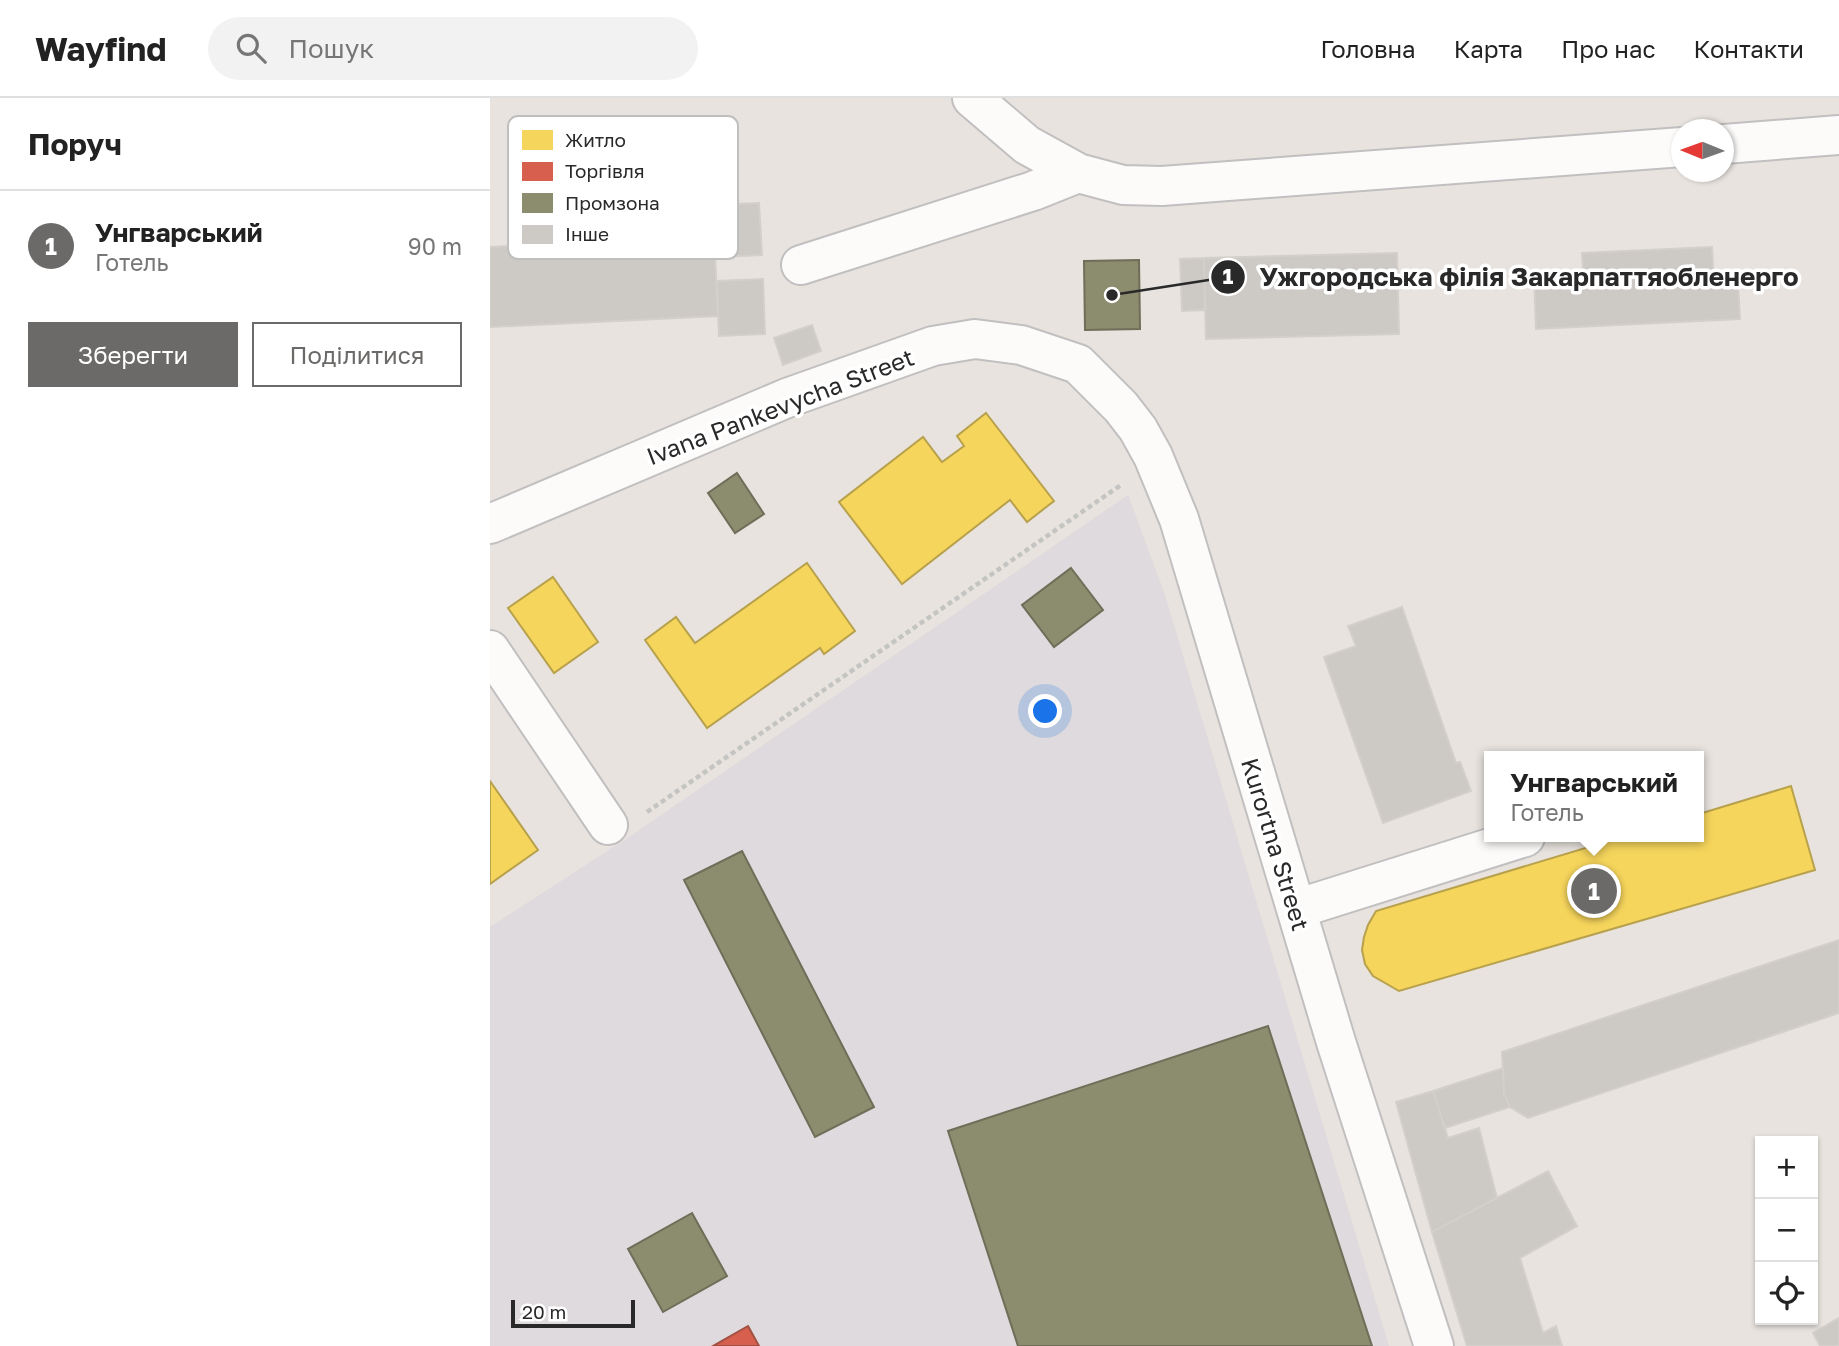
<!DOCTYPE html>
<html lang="uk">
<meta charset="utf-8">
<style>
:root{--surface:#fff;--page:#f2f2f2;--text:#222;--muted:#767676;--line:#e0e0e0;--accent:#6c6a68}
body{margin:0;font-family:"Golos Text",sans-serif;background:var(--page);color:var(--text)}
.controls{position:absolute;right:21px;bottom:21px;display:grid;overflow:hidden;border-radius:0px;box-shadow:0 2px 5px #0004}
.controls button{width:63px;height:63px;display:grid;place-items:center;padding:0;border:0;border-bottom:2px solid var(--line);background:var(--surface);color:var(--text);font:35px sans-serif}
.compass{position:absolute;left:1181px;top:21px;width:63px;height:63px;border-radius:50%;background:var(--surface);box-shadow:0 2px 5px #0004;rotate:271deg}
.scale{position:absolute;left:21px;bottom:18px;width:124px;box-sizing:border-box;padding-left:7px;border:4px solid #292929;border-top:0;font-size:19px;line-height:24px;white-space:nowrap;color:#292929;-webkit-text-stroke:5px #fff;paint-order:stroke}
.you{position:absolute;left:556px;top:614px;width:24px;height:24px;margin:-18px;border:5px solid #fff;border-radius:50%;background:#1a73e8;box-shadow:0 0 0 10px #1a73e833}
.badge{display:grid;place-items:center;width:46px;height:46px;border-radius:50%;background:var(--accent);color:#fff;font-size:23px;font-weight:700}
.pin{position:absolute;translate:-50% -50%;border:4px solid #fff;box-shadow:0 2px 7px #0006}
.popup{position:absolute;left:994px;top:653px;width:220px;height:91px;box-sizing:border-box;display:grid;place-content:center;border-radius:0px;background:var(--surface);filter:drop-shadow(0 2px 5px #0005);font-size:23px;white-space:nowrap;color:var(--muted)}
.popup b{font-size:26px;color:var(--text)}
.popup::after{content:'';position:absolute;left:50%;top:100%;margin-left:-14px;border:14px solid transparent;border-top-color:var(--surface)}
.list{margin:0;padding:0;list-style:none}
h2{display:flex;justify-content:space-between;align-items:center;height:91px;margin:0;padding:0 28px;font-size:30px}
h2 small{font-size:23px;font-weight:400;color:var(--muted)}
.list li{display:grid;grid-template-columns:46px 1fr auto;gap:21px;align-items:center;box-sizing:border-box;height:112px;padding:0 28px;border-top:2px solid var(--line)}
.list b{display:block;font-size:26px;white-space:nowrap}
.list p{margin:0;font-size:23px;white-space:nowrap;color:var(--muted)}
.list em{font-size:23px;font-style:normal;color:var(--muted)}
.actions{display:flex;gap:14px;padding:21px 28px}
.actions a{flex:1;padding:16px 0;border:2px solid var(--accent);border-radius:0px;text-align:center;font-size:24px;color:var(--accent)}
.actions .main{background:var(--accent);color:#fff}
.icon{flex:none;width:38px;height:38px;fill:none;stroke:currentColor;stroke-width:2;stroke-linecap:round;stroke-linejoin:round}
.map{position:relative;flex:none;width:1349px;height:1248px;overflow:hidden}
header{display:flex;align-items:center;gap:42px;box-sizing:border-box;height:98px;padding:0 35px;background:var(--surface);border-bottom:2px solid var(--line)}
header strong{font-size:33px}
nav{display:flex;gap:38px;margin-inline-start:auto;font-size:24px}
.search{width:490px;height:63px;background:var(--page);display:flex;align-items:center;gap:18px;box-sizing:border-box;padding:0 24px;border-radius:38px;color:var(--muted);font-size:26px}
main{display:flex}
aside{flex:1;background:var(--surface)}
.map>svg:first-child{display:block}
.industrial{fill:#dedadd}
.homes{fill:#f6d55c;stroke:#b8a14d;stroke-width:2}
.shops{fill:#d6604d;stroke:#a25042;stroke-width:2}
.industry{fill:#8c8c6e;stroke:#6e6e59;stroke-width:2}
.building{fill:#cdc9c5;stroke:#d3cfca;stroke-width:2}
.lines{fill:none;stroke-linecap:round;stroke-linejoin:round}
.minor-casing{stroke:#c1bfc0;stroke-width:42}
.path{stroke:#c4c4c3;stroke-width:4.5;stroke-dasharray:5 3.5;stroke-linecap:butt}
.minor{stroke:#fcfbfa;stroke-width:38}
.labels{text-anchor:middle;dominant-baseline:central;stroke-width:7;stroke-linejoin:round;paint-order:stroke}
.street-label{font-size:24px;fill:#292929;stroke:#fff}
.key{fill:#fff;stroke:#bfbfbf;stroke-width:2}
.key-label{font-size:19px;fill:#292929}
.leader{fill:none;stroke:#292929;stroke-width:2.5}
.callout-dot{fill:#292929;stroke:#fff;stroke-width:2.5}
.mark-label{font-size:21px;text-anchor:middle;font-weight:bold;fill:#fff}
.callout-label{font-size:26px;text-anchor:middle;font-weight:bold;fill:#292929;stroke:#fff;stroke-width:7;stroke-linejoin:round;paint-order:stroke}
</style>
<header>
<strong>Wayfind</strong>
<div class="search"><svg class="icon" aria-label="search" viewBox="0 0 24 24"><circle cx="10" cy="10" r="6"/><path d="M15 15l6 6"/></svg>Пошук</div>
<nav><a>Головна</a><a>Карта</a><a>Про нас</a><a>Контакти</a></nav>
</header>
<main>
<aside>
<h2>Поруч<small></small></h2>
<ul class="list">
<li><span class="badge">1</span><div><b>Унгварський</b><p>Готель</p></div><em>90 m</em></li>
</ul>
<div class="actions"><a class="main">Зберегти</a><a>Поділитися</a></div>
</aside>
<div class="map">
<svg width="1349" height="1248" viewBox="0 0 1349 1248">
<rect width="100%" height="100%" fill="#e8e3de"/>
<path class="industrial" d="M 638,397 L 675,497 L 899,1248 L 0,1248 L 0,829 L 139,739 Z"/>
<path class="homes" d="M 496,315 L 564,403 L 537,424 L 520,402 L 412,486 L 349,404 L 433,339 L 452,364 L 474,348 L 467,338 Z
M 317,465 L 365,533 L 334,556 L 330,550 L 217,630 L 155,542 L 186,519 L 205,545 Z
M 63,479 L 108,544 L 64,575 L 18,510 Z
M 0,683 L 48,752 L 0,786 Z
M 1301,688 L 1325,772 L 909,893 L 883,878 L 875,866 L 872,852 L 874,839 L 878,827 L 886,813 L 1132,739 L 1209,739 L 1209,716 Z"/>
<path class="shops" d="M 258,1228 L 269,1248 L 223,1248 Z"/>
<path class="industry" d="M 649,162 L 650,231 L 595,232 L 594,163 Z
M 247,375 L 274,416 L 245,435 L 218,395 Z
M 581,470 L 613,512 L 564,549 L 532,507 Z
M 252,753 L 384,1009 L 325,1039 L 194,782 Z
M 778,928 L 882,1248 L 528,1248 L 458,1033 Z
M 202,1115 L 237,1178 L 173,1214 L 138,1151 Z"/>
<path class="building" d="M 269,105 L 272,157 L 225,159 L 223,107 Z
M 224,139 L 228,218 L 0,229 L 0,149 Z
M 1222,149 L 1224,186 L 1248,186 L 1250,221 L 1046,231 L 1044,175 L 1093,172 L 1092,155 Z
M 907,155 L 909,236 L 716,241 L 714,160 Z
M 714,160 L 715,212 L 692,213 L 690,161 Z
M 273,181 L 275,236 L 229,238 L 227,183 Z
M 322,227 L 331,253 L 293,267 L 284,240 Z
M 912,509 L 966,665 L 970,664 L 981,693 L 893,725 L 834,559 L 866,548 L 858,528 Z
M 1349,842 L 1349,915 L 1038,1020 L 1020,1009 L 1014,996 L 1012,954 Z
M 1013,970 L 1014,996 L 1020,1009 L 955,1030 L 943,993 Z
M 943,993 L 958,1040 L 989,1030 L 1007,1100 L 942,1134 L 906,1004 Z
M 1058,1073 L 1087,1128 L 1030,1160 L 1053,1235 L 1066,1228 L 1072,1248 L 977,1248 L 942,1134 Z
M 1349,1220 L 1349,1248 L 1330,1248 L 1323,1235 Z"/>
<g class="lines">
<g class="minor-casing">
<path id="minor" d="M 482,0 L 537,47 L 588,75 L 633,87 L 672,88 L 1192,49
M 1234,46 L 1349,37
M 311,167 L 543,93 L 588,75
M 0,426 L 297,300 L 443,248 L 485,241 L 531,247 L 588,266 L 631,309 L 648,331 L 663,358 L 689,421 L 846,944 L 944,1248
M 0,552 L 118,727
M 806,811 L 1035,739"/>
</g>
<path class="path" d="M 157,714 L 631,387"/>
<use href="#minor" class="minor"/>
</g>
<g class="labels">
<g class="street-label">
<text transform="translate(290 308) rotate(-21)">Ivana Pankevycha Street</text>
<text transform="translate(786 746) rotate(73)">Kurortna Street</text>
</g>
</g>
<rect x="18" y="18" width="230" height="143" rx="10" class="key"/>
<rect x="32" y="32" width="31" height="20" fill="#f6d55c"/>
<rect x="32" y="64" width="31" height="19" fill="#d6604d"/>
<rect x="32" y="95" width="31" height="20" fill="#8c8c6e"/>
<rect x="32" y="127" width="31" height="19" fill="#cdc9c5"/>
<g class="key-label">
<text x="75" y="49">Житло</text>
<text x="75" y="80">Торгівля</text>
<text x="75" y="112">Промзона</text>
<text x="75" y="143">Інше</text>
</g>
<path class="leader" d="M622 197L738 179"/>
<g class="callout-dot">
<circle cx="622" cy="197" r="7"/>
<circle cx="738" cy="179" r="18"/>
</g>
<g class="mark-label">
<text x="738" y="186">1</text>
</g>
<g class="callout-label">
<text x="1039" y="188">Ужгородська філія Закарпаттяобленерго</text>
</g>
</svg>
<div class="controls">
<button>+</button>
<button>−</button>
<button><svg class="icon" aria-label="locate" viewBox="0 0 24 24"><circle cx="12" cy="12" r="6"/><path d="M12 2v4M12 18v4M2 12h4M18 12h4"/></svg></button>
</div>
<svg class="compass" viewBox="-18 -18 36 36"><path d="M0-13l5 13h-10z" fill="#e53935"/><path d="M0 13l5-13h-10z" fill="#767676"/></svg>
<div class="scale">20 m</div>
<div class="you"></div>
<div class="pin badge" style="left:1104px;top:793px">1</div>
<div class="popup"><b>Унгварський</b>Готель</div>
</div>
</main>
